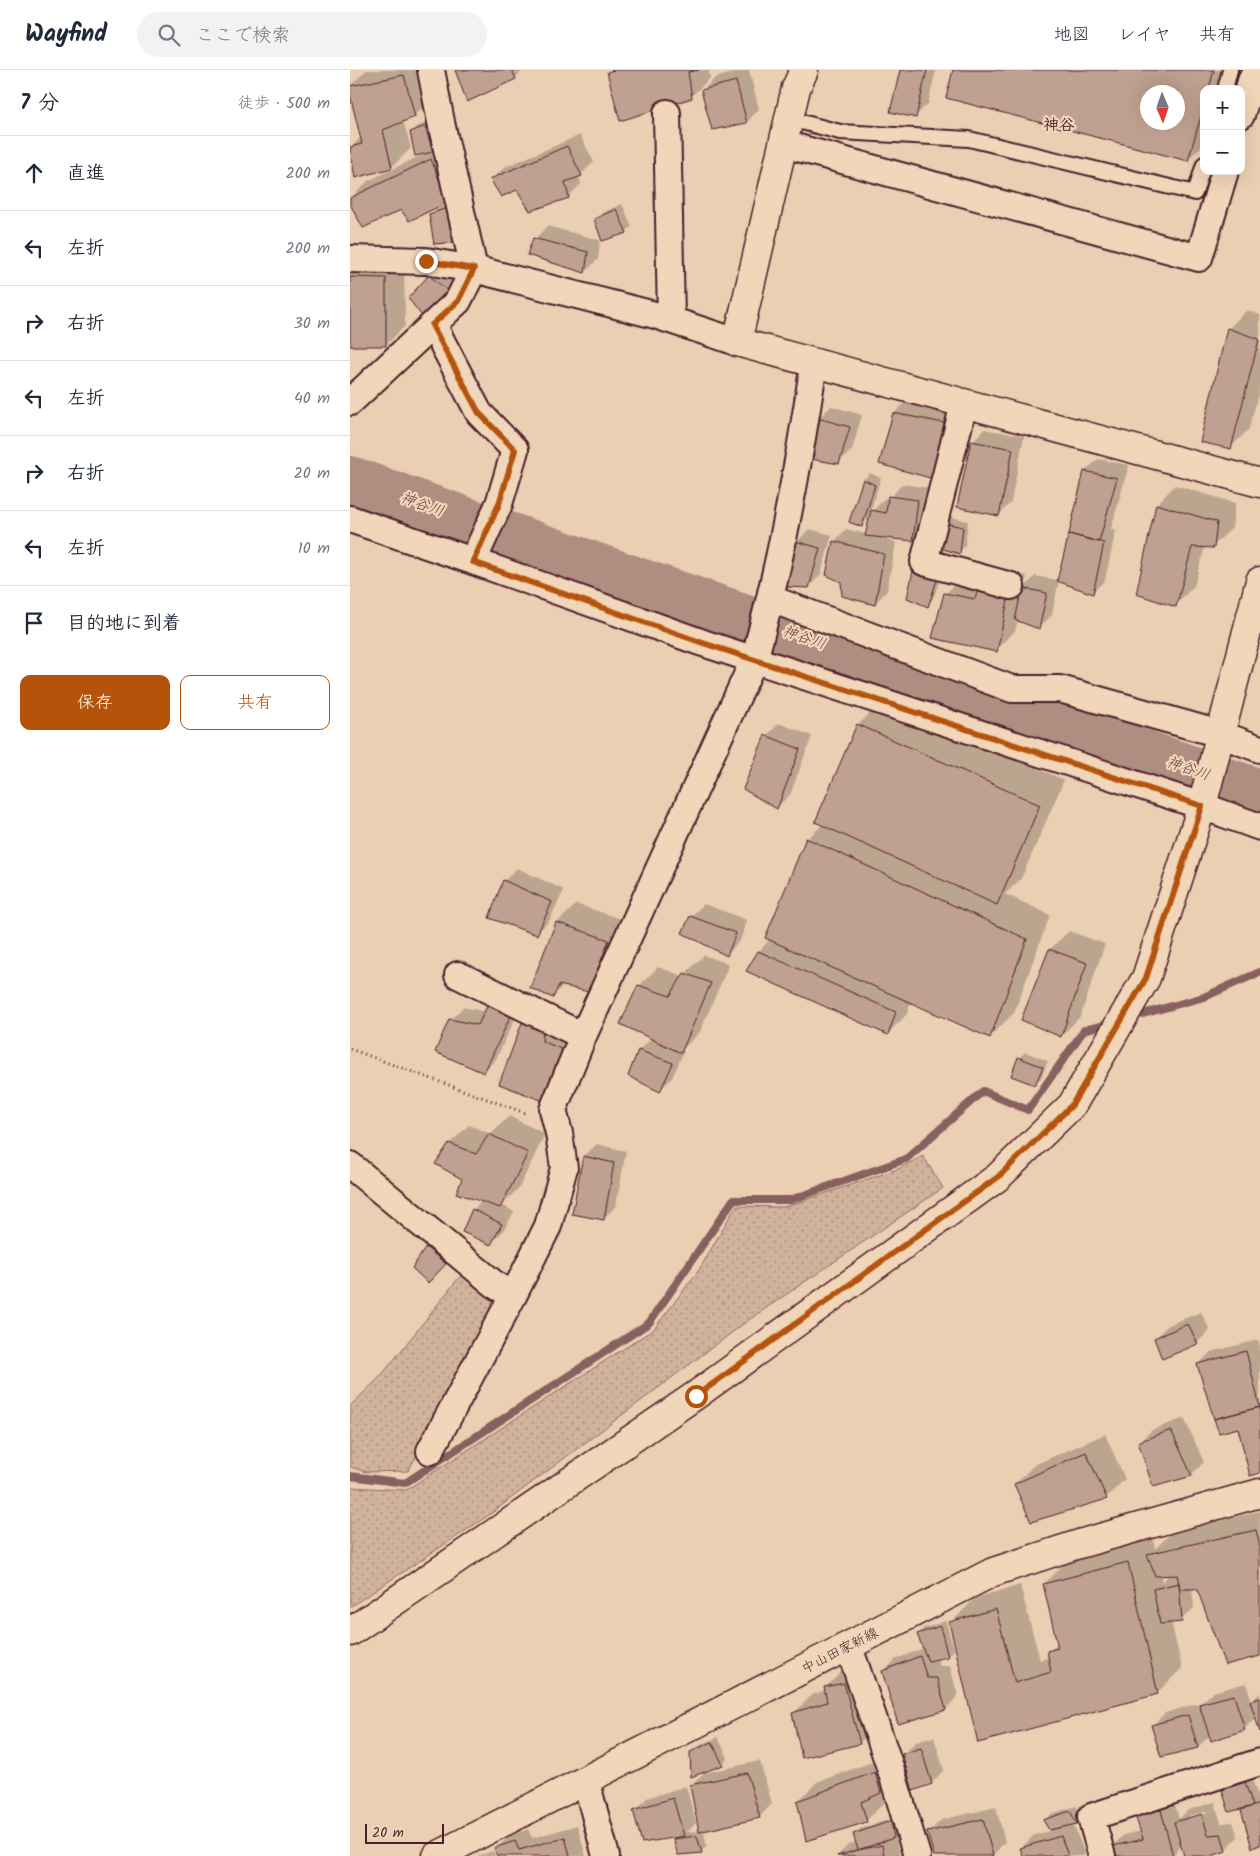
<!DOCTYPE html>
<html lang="ja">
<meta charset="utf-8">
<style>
:root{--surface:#fff;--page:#f2f2f3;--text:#1f2937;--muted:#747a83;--line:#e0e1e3;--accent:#b45309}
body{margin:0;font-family:Kalam,"Klee One",sans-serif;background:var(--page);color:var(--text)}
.controls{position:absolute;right:15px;top:15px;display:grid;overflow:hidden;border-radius:10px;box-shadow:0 5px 20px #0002}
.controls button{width:45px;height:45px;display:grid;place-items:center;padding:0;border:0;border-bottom:1px solid var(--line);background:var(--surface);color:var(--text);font:25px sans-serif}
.compass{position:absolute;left:790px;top:15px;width:45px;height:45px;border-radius:50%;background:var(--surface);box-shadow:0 5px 20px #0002;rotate:178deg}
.scale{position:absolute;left:15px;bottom:12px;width:79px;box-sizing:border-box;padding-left:5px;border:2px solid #4a1f2b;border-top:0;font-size:14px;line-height:18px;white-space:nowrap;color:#4a1f2b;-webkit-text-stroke:4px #f2d6b9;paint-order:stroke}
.stop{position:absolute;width:15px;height:15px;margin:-11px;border:4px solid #b45309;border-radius:50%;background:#fff}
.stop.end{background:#b45309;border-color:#fff;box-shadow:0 1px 5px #0008}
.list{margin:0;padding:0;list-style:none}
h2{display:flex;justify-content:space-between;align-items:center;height:65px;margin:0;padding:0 20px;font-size:21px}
h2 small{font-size:16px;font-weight:400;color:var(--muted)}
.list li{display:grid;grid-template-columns:32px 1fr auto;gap:15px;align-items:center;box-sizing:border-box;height:75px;padding:0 20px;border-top:1px solid var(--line)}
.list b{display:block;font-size:19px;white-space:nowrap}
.list em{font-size:16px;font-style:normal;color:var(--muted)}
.actions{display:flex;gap:10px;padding:15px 20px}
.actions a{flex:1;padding:11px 0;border:1px solid var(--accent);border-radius:10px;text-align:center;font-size:18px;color:var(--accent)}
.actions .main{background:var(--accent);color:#fff}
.icon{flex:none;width:28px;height:28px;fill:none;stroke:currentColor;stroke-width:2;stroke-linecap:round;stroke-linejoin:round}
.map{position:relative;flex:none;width:910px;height:1786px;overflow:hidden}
header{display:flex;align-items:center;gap:30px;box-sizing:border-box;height:70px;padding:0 25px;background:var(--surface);border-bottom:1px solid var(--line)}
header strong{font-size:24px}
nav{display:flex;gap:28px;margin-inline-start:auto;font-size:18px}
.search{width:350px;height:45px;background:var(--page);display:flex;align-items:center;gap:12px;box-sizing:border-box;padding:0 18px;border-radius:28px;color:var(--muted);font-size:19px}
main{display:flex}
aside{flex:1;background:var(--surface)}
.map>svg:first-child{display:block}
.grass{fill:url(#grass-dots);stroke:#8e6864}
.shadow{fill:#0003;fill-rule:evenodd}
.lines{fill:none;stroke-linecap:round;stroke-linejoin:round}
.stream{stroke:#87615e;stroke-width:8}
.river{stroke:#b08d80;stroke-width:48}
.building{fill:#c0a090;stroke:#4a1f2b;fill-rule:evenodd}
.lane-casing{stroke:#4a1f2b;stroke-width:18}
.street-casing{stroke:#4a1f2b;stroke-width:30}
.secondary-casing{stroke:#4a1f2b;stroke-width:31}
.path{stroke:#4a1f2b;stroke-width:3;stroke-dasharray:1 4;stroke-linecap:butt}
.lane{stroke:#f2d6b9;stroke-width:14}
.street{stroke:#f2d6b9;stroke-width:26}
.secondary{stroke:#f2d6b9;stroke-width:28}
.route{stroke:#b45309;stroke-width:6}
.labels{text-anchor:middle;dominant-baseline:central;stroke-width:4.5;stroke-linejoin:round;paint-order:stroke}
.street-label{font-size:14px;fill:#4a1f2b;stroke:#f2d6b9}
.water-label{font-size:15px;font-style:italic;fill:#643a40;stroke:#f2d6b9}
.quarter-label{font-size:16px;font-weight:bold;fill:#4a1f2b;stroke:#f2d6b9}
</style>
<header>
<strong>Wayfind</strong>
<div class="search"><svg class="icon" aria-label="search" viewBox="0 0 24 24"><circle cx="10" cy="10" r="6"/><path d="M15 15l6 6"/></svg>ここで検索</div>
<nav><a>地図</a><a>レイヤ</a><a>共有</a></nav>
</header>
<main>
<aside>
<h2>7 分<small>徒歩 · 500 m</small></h2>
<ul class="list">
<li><svg class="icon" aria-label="ahead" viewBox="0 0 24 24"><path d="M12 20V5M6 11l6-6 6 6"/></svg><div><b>直進</b></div><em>200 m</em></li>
<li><svg class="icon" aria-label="left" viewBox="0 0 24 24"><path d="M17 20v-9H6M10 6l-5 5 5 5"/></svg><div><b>左折</b></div><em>200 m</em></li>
<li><svg class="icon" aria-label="right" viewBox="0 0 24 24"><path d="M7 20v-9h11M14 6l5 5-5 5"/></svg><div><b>右折</b></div><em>30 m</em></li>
<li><svg class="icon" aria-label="left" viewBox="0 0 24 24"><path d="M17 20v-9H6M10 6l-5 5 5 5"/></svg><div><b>左折</b></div><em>40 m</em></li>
<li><svg class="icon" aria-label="right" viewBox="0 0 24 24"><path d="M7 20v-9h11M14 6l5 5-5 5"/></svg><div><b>右折</b></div><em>20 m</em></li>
<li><svg class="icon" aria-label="left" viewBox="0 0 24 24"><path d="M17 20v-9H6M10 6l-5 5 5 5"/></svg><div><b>左折</b></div><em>10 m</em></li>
<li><svg class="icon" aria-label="arrive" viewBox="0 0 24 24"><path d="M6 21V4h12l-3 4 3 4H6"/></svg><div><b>目的地に到着</b></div></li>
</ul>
<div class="actions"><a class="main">保存</a><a>共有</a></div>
</aside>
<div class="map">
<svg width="910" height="1786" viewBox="0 0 910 1786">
<defs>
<pattern id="grass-dots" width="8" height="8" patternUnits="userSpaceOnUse" patternTransform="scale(1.25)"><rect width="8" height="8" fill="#d1b29c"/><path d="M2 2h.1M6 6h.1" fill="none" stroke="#ac907f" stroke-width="1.8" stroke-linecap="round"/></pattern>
</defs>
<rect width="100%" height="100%" fill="#ebcfb3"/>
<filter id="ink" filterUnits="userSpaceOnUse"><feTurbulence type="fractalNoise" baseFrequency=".02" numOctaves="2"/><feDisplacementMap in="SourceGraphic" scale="10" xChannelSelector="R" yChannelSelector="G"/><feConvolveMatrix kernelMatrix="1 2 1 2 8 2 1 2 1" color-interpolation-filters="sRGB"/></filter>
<g filter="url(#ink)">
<path class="grass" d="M 573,1086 L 593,1118 L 400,1249 L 136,1447 L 0,1537 L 0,1417 L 56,1420 L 304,1259 L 349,1200 L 386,1136 L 434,1137 L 548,1099 Z
M 111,1205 L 150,1235 L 71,1378 L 58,1401 L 16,1402 L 0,1397 L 0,1336 L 31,1306 Z"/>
<path class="shadow" d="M 16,0 L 76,0 L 83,27 L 64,46 L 53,50 L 61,78 L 42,97 L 6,106 L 0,78 L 12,66 L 0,16 Z
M 106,0 L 174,0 L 165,8 Z
M 261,0 L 359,0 L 360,8 L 341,27 L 259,2 Z
M 394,0 L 399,0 L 409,39 L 397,52 L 352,21 L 365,8 Z
M 552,0 L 586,0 L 578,34 L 565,46 Z
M 605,0 L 881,0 L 875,19 L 854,19 L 854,74 L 838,89 ZM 798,22 L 828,22 L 828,52 L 798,52 Z
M 81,51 L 116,112 L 51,139 L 0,131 L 0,129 L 18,111 L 72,85 L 62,63 L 68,56 Z
M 230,65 L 244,92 L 229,106 L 231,114 L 218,127 L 168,118 L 142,109 L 155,97 Z
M 104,133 L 115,165 L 81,144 L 87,138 Z
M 272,134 L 282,156 L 276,162 L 246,149 L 252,143 Z
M 197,156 L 250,170 L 248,189 L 235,202 L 185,169 Z
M 0,189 L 54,189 L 55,256 L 36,275 L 0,275 Z
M 93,194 L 112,209 L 75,248 L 80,206 Z
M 897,240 L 910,245 L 910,317 L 899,359 L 880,378 L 878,259 Z
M 556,331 L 606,341 L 584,408 L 544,344 Z
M 481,336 L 512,345 L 502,380 L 489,392 L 468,349 Z
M 634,359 L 674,366 L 661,432 L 649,445 L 622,372 Z
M 748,389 L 779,395 L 761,459 L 766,460 L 755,510 L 743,522 L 709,510 L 702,545 L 689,558 L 668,550 L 665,561 L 646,580 L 595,524 L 614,505 L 637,509 L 649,497 L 677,506 L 675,517 L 685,506 L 708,510 L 735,401 Z
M 520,403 L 531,408 L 518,449 L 512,455 L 501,451 L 514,409 Z
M 552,414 L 580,418 L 576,457 L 563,470 L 533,467 L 532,469 L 546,472 L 537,521 L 524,534 L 492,511 L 484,472 L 496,459 L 516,464 L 523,441 L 535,428 L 539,429 Z
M 825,415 L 885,433 L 882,458 L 863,476 L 855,476 L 844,516 L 825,535 L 807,434 Z
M 601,447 L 618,451 L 615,476 L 609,482 L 595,453 Z
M 459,459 L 482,465 L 471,504 L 459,517 L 447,472 Z
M 570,496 L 592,504 L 583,529 L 577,535 L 564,502 Z
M 533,630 L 714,710 L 671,809 L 655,824 L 700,845 L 664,943 L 639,967 L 561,932 L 557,944 L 538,963 L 409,881 L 420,869 L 457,769 L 473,754 L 508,655 Z
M 429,653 L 462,666 L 440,725 L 427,737 L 416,666 Z
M 167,798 L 214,820 L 199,851 L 186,864 L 154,811 Z
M 226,834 L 277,851 L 239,921 L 214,915 L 202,926 L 207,853 Z
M 354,834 L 397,850 L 390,871 L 377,884 L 334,863 L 341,846 Z
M 719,861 L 755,874 L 730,947 L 711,966 L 700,879 Z
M 354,885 L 379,894 L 350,962 L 332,980 L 334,981 L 322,1008 L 310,1020 L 289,980 L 302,968 L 289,916 L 308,897 L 333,906 Z
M 173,932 L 146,989 L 133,1002 L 100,950 L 113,937 L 136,942 Z
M 192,932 L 211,940 L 210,952 L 234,962 L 195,1031 L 151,1013 Z
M 675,982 L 698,991 L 691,1008 L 684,1014 L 669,988 Z
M 159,1046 L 195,1064 L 169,1118 L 152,1135 L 164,1142 L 153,1161 L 141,1173 L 123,1140 L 132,1131 L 114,1109 L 100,1073 L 119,1055 L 141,1064 Z
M 247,1074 L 276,1081 L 266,1136 L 253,1149 L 234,1086 Z
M 83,1172 L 101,1188 L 78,1211 L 64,1198 Z
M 851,1242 L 860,1260 L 847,1273 L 806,1268 L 818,1255 Z
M 908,1270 L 910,1276 L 910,1401 L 889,1357 L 848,1294 L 861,1282 Z
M 834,1348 L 854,1392 L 841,1405 L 789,1372 L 802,1360 Z
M 755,1364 L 775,1409 L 756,1428 L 665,1414 L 684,1395 Z
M 910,1441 L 910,1584 L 847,1518 L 842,1518 L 844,1538 L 831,1550 L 821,1551 L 832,1598 L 807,1623 L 629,1671 L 601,1553 L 625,1528 L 670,1515 L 690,1590 L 699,1587 L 698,1582 L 708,1573 L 694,1514 L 718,1490 L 803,1468 L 805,1479 L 823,1461 ZM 820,1504 L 812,1512 L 811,1505 Z
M 596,1551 L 604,1580 L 598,1586 L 587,1588 L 590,1596 L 600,1596 L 608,1626 L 596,1639 L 534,1602 L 546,1589 L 574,1578 L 568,1564 L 574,1558 Z
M 494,1599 L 528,1655 L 509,1673 L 443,1644 L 462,1625 L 476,1620 L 475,1618 Z
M 896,1613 L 902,1631 L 910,1623 L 910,1658 L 906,1647 L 894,1659 L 860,1665 L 848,1677 L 803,1655 L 815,1643 L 852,1632 L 863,1622 Z
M 368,1667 L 378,1688 L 372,1694 L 342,1682 L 348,1676 Z
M 584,1667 L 594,1700 L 582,1713 L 563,1720 L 553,1685 L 566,1672 Z
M 544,1684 L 549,1703 L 532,1721 L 535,1732 L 516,1751 L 448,1731 L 467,1712 Z
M 410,1691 L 422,1734 L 409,1747 L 353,1759 L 357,1776 L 351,1782 L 324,1769 L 327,1766 L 285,1741 L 297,1728 L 336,1716 L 346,1753 L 337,1762 L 350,1761 L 341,1716 L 354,1703 Z
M 901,1706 L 908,1727 L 910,1726 L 910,1773 L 892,1740 L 896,1736 L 874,1721 L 880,1714 Z
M 823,1728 L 829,1749 L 838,1740 L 865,1732 L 871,1753 L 883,1752 L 888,1767 L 875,1780 L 859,1786 L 835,1786 L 832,1775 L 822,1786 L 761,1778 L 773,1765 L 791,1761 L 787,1746 ZM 858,1741 L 858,1743 L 839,1749 L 839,1746 Z
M 726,1736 L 732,1747 L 726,1753 L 723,1754 L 735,1784 L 733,1786 L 674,1786 L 671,1778 L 684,1765 L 700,1761 L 695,1750 L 701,1744 Z
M 646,1737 L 655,1772 L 643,1785 L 585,1786 L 579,1762 L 591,1750 Z
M 542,1748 L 549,1761 L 545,1765 L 550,1786 L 487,1786 L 499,1774 L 507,1772 L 504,1765 L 510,1759 L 540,1749 L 542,1763 L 544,1763 Z
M 227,1755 L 236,1786 L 148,1786 L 146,1779 L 159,1766 L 178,1759 L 182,1768 Z
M 143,1781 L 145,1786 L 127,1786 Z"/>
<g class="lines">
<path class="stream" d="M 782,947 L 854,927 L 910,902
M 0,1406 L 55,1413 L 299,1253 L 383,1130 L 440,1130 L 556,1089 L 633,1021 L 678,1040 L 734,960 L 761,953"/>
<path class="river" d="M 0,410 L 272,506 L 910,723"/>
</g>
<path class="building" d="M 105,0 L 162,0 L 166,9 L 117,32 Z
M 264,0 L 349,0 L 338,2 L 342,28 L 270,51 L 257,2 Z
M 550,0 L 577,0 L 566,48 L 540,42 Z
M 603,0 L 864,0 L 859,19 L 854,19 L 854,36 L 838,91 L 596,28 ZM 798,22 L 828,22 L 828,52 L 798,52 Z
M 54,5 L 65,47 L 33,60 L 42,98 L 5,108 L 0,77 L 12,74 L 0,25 L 0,16 Z
M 386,11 L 397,53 L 362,60 L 351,20 Z
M 75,56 L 83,82 L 65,86 L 60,62 Z
M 217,76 L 232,106 L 215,112 L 219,128 L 180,141 L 167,120 L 151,127 L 140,109 Z
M 81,89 L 98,132 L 59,151 L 51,140 L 13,158 L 0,134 L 0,128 Z
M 98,138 L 109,172 L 84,174 L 79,144 Z
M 266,139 L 277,163 L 252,171 L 244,149 Z
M 183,168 L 238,182 L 235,203 L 177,185 Z
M 79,205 L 100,223 L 75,250 L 58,228 Z
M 0,207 L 36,208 L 36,276 L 0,276 Z
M 877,258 L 909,269 L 881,379 L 850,372 Z
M 543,343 L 594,353 L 584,409 L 529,394 Z
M 467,348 L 500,357 L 489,394 L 461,389 Z
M 621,371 L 663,379 L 649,446 L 607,437 Z
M 734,401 L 767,408 L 749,472 L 719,464 Z
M 513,409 L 525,415 L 512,457 L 499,452 Z
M 538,426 L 568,430 L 563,471 L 515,466 L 521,440 L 536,443 Z
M 806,434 L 867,452 L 864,478 L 842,477 L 826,537 L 786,524 Z
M 594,453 L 613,457 L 610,484 L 586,477 Z
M 719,464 L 754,473 L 743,524 L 707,511 Z
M 445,471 L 470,478 L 459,518 L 436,517 Z
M 483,471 L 534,484 L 525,535 L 492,526 L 491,512 L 476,505 Z
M 563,501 L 587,510 L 578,537 L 557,528 Z
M 629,516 L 659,525 L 647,582 L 582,568 L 594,523 L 625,529 Z
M 672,518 L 697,523 L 689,559 L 665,550 Z
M 507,654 L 690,735 L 647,835 L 465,752 Z
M 415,665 L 450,679 L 427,739 L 393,719 Z
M 456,768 L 677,869 L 640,968 L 415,868 Z
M 153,810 L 202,832 L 187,865 L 139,848 Z
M 340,846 L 386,863 L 377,886 L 332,863 Z
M 206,852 L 259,870 L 239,922 L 209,915 L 203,928 L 180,918 Z
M 699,879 L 737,893 L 711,967 L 671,950 Z
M 408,881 L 546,942 L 538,965 L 396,901 Z
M 334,903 L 361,913 L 331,983 L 270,954 L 288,915 L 320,926 Z
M 138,934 L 161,945 L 134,1003 L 85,982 L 99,949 L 128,955 Z
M 173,950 L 193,959 L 192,971 L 216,981 L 196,1032 L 149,1014 Z
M 288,980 L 323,993 L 310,1022 L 278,1006 Z
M 668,987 L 693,997 L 685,1015 L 661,1006 Z
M 139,1064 L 178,1083 L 150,1138 L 106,1123 L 112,1109 L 85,1094 L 99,1073 L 126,1084 Z
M 233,1086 L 264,1093 L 254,1150 L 222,1144 Z
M 122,1139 L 152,1154 L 141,1175 L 112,1162 Z
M 76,1177 L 96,1194 L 78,1213 L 62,1198 Z
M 838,1254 L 848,1274 L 812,1289 L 804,1268 Z
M 896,1281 L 910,1337 L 864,1349 L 847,1294 Z
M 910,1337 L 910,1403 L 900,1406 L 888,1358 L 869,1363 L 864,1349 Z
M 821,1360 L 842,1406 L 803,1417 L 788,1372 Z
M 736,1382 L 757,1429 L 681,1452 L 664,1414 Z
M 906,1460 L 910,1477 L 910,1586 L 875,1595 L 847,1519 L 830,1519 L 827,1505 L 805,1506 L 797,1484 Z
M 778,1492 L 808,1624 L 628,1673 L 599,1552 L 646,1539 L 665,1613 L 701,1602 L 697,1581 L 708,1578 L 693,1514 Z
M 829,1513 L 832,1552 L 810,1554 L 803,1519 Z
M 590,1556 L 598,1587 L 578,1591 L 567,1564 Z
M 570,1586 L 577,1608 L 587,1608 L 596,1640 L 548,1654 L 532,1601 Z
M 494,1613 L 510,1674 L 452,1688 L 442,1643 L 477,1632 L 474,1617 Z
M 884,1625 L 895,1660 L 861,1671 L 849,1634 Z
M 910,1628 L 910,1662 L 900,1631 Z
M 838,1645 L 848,1678 L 811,1687 L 801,1655 Z
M 362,1672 L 373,1695 L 341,1707 L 340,1682 Z
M 571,1678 L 582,1714 L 563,1721 L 552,1684 Z
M 525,1702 L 531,1723 L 511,1732 L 517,1752 L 456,1771 L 447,1731 Z
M 397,1703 L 410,1748 L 349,1762 L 340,1715 Z
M 895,1712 L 903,1736 L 879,1742 L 872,1720 Z
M 323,1728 L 334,1766 L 292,1773 L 283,1740 Z
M 910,1734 L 910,1775 L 902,1778 L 891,1740 Z
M 811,1740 L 823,1786 L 762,1786 L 759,1777 L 793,1769 L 785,1745 Z
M 720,1741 L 727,1754 L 699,1760 L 693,1750 Z
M 852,1744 L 858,1765 L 871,1764 L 876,1781 L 862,1786 L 834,1786 L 824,1752 Z
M 633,1749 L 643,1786 L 584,1786 L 577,1762 Z
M 541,1751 L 544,1768 L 508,1780 L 503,1764 Z
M 347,1766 L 352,1783 L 328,1785 L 323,1769 Z
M 711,1766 L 718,1786 L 673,1786 L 670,1778 Z
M 215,1767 L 220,1786 L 147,1786 L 144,1778 L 165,1771 L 169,1780 Z
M 532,1775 L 534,1786 L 487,1786 L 508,1780 Z"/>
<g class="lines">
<g class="lane-casing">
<path id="lane" d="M 875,19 L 880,0
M 440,49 L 490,62 L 619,69 L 845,123 L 854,94"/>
</g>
<g class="street-casing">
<path id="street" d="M 317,43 L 321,250
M 891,45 L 902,8 L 910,10
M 434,74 L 849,188 L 875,101
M 0,189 L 76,191 L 124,199 L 305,245 L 387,272
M 83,255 L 129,343 L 165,380 L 149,434 L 123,491 L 353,573 L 852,736 L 910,757
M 0,332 L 108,231 L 124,199 L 92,57 L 81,0
M 614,334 L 574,492 L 661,516
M 0,449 L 123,491
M 421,529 L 662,619 L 710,619 L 870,664 L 910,679
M 108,905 L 233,966
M 0,1095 L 148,1217 L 164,1224 L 198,1156 L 214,1098 L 209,1063 L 203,1040 L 233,966 L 404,590 C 431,493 449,393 464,293
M 80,1381 L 164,1224
M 499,1577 L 541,1700 L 567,1786
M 236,1711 L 256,1786
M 752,1786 L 741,1747 L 910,1692"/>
</g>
<g class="secondary-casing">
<path id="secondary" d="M 454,0 L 446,18 L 387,272 L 910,413
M 0,1562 L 346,1325 L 648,1107 L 722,1035 L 796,908 L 852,736 L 910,511
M 87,1786 L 643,1502 L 729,1474 L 910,1423"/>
</g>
<path class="path" d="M 0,979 L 178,1044"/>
<use href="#lane" class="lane"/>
<use href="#street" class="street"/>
<use href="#secondary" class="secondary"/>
</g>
</g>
<g class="lines" filter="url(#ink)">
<path class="route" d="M 76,191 L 124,199 L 108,231 L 82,255 L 129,343 L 165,380 L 149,434 L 123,492 L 353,573 L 852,736 L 796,908 L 722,1035 L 648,1107 L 346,1326"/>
</g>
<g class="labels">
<g class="street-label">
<text transform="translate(490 1581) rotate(-27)">中山田家新線</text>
</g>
<g class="water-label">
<text transform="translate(72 435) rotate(20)">神谷川</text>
<text transform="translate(454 568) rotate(19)">神谷川</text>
<text transform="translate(838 699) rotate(19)">神谷川</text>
</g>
<g class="quarter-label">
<text x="709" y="55">神谷</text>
</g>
</g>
</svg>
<div class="controls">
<button>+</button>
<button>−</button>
</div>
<svg class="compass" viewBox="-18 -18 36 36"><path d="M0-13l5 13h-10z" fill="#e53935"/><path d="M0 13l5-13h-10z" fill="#747a83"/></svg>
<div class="scale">20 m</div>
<div class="stop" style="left:346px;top:1326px"></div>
<div class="stop end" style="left:76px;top:191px"></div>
</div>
</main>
